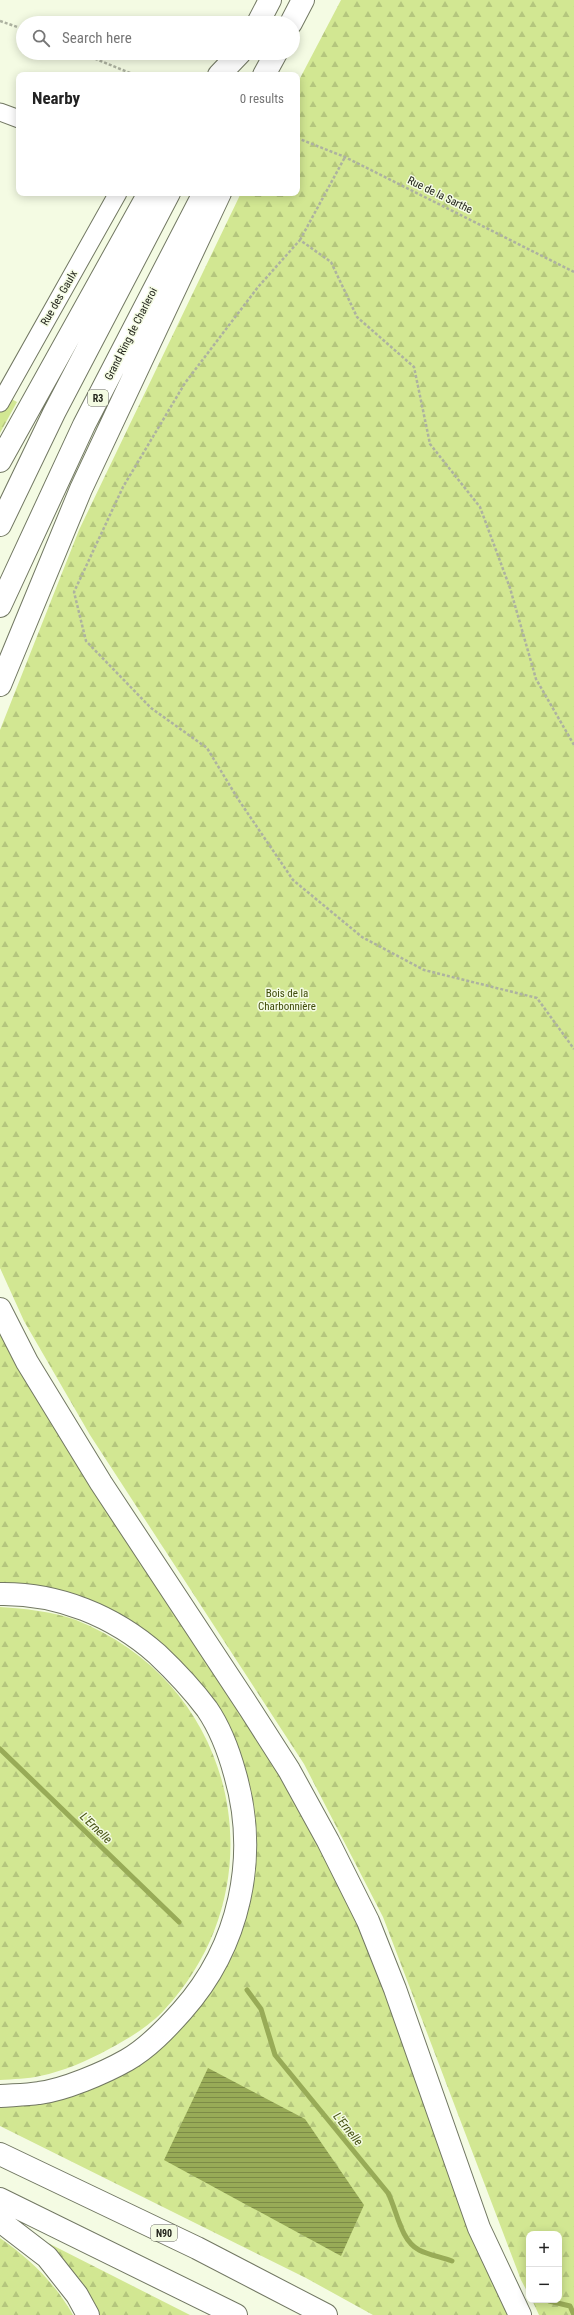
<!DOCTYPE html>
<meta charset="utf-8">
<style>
:root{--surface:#fff;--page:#f6f6f6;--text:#222;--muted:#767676;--line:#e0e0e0}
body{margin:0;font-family:"Roboto Condensed",sans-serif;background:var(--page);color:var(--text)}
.controls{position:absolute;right:12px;bottom:12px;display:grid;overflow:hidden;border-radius:8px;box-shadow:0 2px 10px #0003}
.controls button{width:36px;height:36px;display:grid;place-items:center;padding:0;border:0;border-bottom:1px solid var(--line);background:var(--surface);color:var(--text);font:20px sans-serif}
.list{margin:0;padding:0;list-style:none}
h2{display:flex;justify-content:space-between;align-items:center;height:52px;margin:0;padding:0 16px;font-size:17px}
h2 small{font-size:13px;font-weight:400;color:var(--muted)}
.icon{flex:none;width:22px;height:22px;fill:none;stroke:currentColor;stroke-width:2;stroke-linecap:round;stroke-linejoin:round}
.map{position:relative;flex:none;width:574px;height:2315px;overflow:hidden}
.search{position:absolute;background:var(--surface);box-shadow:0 2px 10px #0003;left:16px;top:16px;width:284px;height:44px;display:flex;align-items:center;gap:10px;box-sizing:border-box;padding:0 14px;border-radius:22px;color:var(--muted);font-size:15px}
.panel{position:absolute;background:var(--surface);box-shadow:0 2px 10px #0003;left:16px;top:72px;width:284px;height:124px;border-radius:8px}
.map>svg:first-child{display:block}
.forest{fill:url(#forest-firs)}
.water{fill:url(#water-rules)}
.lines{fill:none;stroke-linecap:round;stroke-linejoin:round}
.stream{stroke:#98ab57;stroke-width:5}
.minor-casing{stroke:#727863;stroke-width:19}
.highway-casing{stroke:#727863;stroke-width:24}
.path{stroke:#adb2a0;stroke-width:2.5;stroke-dasharray:3 2;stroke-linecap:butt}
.minor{stroke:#fff;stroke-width:17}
.highway{stroke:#fff;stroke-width:22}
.labels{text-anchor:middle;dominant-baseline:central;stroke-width:3;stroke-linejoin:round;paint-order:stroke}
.shield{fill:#f4fbe3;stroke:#626558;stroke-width:1}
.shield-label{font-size:10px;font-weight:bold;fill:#23251d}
.street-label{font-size:11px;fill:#23251d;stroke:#f4fbe3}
.park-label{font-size:11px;fill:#3f4b0a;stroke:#f4fbe3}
.water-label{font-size:12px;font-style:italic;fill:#455112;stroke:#f4fbe3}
</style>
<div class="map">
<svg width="574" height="2315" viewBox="0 0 574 2315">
<defs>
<pattern id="forest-firs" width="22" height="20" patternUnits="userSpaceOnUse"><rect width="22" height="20" fill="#d2e792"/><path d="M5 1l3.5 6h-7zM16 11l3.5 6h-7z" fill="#b4c67d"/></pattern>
<pattern id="water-rules" width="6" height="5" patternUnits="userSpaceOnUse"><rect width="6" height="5" fill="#98ab57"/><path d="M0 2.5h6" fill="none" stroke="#7c8b47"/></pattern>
</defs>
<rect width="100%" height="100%" fill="#f4fbe3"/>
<path class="forest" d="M 341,0 L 574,0 L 574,2315 L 539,2315 L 532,2300 L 559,2300 L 559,2234 L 529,2234 L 529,2295 L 521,2280 L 383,1917 L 304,1764 L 90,1435 L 24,1321 L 0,1268 L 0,730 L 79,530 L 241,193 L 297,193 L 297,84 Z
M 0,393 L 17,402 L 0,433 Z
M 0,1327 L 276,1764 L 348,1900 L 381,1979 L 484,2264 L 508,2315 L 373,2315 L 306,2278 L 0,2126 L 0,2103 L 128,2067 L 237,1937 L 253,1885 L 257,1837 L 253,1801 L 241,1759 L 223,1717 L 199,1682 L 161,1642 L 121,1615 L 0,1584 Z
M 0,1607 C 25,1609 52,1611 76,1620 C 236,1683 282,1882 165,2009 C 151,2025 128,2039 109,2049 C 87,2061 64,2071 40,2076 C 28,2079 13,2079 0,2080 Z
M 0,2238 C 30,2259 55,2283 73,2315 L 0,2315 Z
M 48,2243 L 190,2315 L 99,2315 L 75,2274 Z"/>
<path class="water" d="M 208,2068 L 305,2119 L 364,2205 L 341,2256 L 164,2160 Z"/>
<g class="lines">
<path class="stream" d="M 0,1749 L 179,1922
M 247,1990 L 261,2009 L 275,2055 L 388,2193 C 397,2210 400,2240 419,2250 C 429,2255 441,2257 452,2261
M 549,2301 L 570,2306 L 574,2315"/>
<g class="minor-casing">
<path id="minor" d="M 0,112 L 19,119
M 0,403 L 118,193"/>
</g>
<g class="highway-casing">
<path id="highway" d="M 258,23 L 270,0
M 291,23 L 303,0
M 219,75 L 240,53
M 264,75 L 276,53
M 0,461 L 149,193
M 0,525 L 54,413 L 169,193
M 0,606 L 84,425 L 204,193
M 0,685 L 81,489 L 220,193
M 0,1309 L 27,1362 L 101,1483 L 250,1709 L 289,1770 L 328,1841 L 368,1921 L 395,1989 L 479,2228 L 520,2315
M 0,1594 C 58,1593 114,1616 157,1654 C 175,1671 192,1689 207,1709 C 220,1728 229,1752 235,1774 C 259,1857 240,1946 182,2011 C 166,2029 148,2048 127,2060 C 104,2073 64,2090 39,2093 C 26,2095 13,2095 0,2096
M 0,2154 L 197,2248 L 326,2315
M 0,2199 L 236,2315
M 0,2221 L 47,2257 L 77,2295 L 88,2315"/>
</g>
<path class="path" d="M 0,21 L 23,29
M 81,53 L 135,75
M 297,138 L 345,157 L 574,272
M 300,240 L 345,157
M 574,745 L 536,679 L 510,588 L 480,507 L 430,444 L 414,367 L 357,317 L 331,262 L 300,240 L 258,287 L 185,383 L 123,487 L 74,592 L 86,641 L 151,708 L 207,748 L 238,799 L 293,880 L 362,937 L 424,970 L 537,998 L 574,1049"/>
<use href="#minor" class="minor"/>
<use href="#highway" class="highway"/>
</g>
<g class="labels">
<g class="shield">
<rect x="88" y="390" width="20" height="16" rx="3"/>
<rect x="151" y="2225" width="26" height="16" rx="3"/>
</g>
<g class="shield-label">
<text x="98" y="398">R3</text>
<text x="164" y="2233">N90</text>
</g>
<g class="street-label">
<text transform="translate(440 195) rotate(26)">Rue de la Sarthe</text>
<text transform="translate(59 298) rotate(-60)">Rue des Gaulx</text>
<text transform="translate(131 334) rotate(-63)">Grand Ring de Charleroi</text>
</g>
<g class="park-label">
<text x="287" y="993">Bois de la<tspan x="287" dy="13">Charbonnière</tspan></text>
</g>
<g class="water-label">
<text transform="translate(96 1828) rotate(44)">L'Ernelle</text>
<text transform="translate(348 2129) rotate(51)">L'Ernelle</text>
</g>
</g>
</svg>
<div class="controls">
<button>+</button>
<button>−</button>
</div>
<div class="search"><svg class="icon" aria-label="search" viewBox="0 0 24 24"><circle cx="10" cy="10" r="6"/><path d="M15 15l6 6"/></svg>Search here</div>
<section class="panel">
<h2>Nearby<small>0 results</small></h2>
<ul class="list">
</ul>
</section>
</div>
